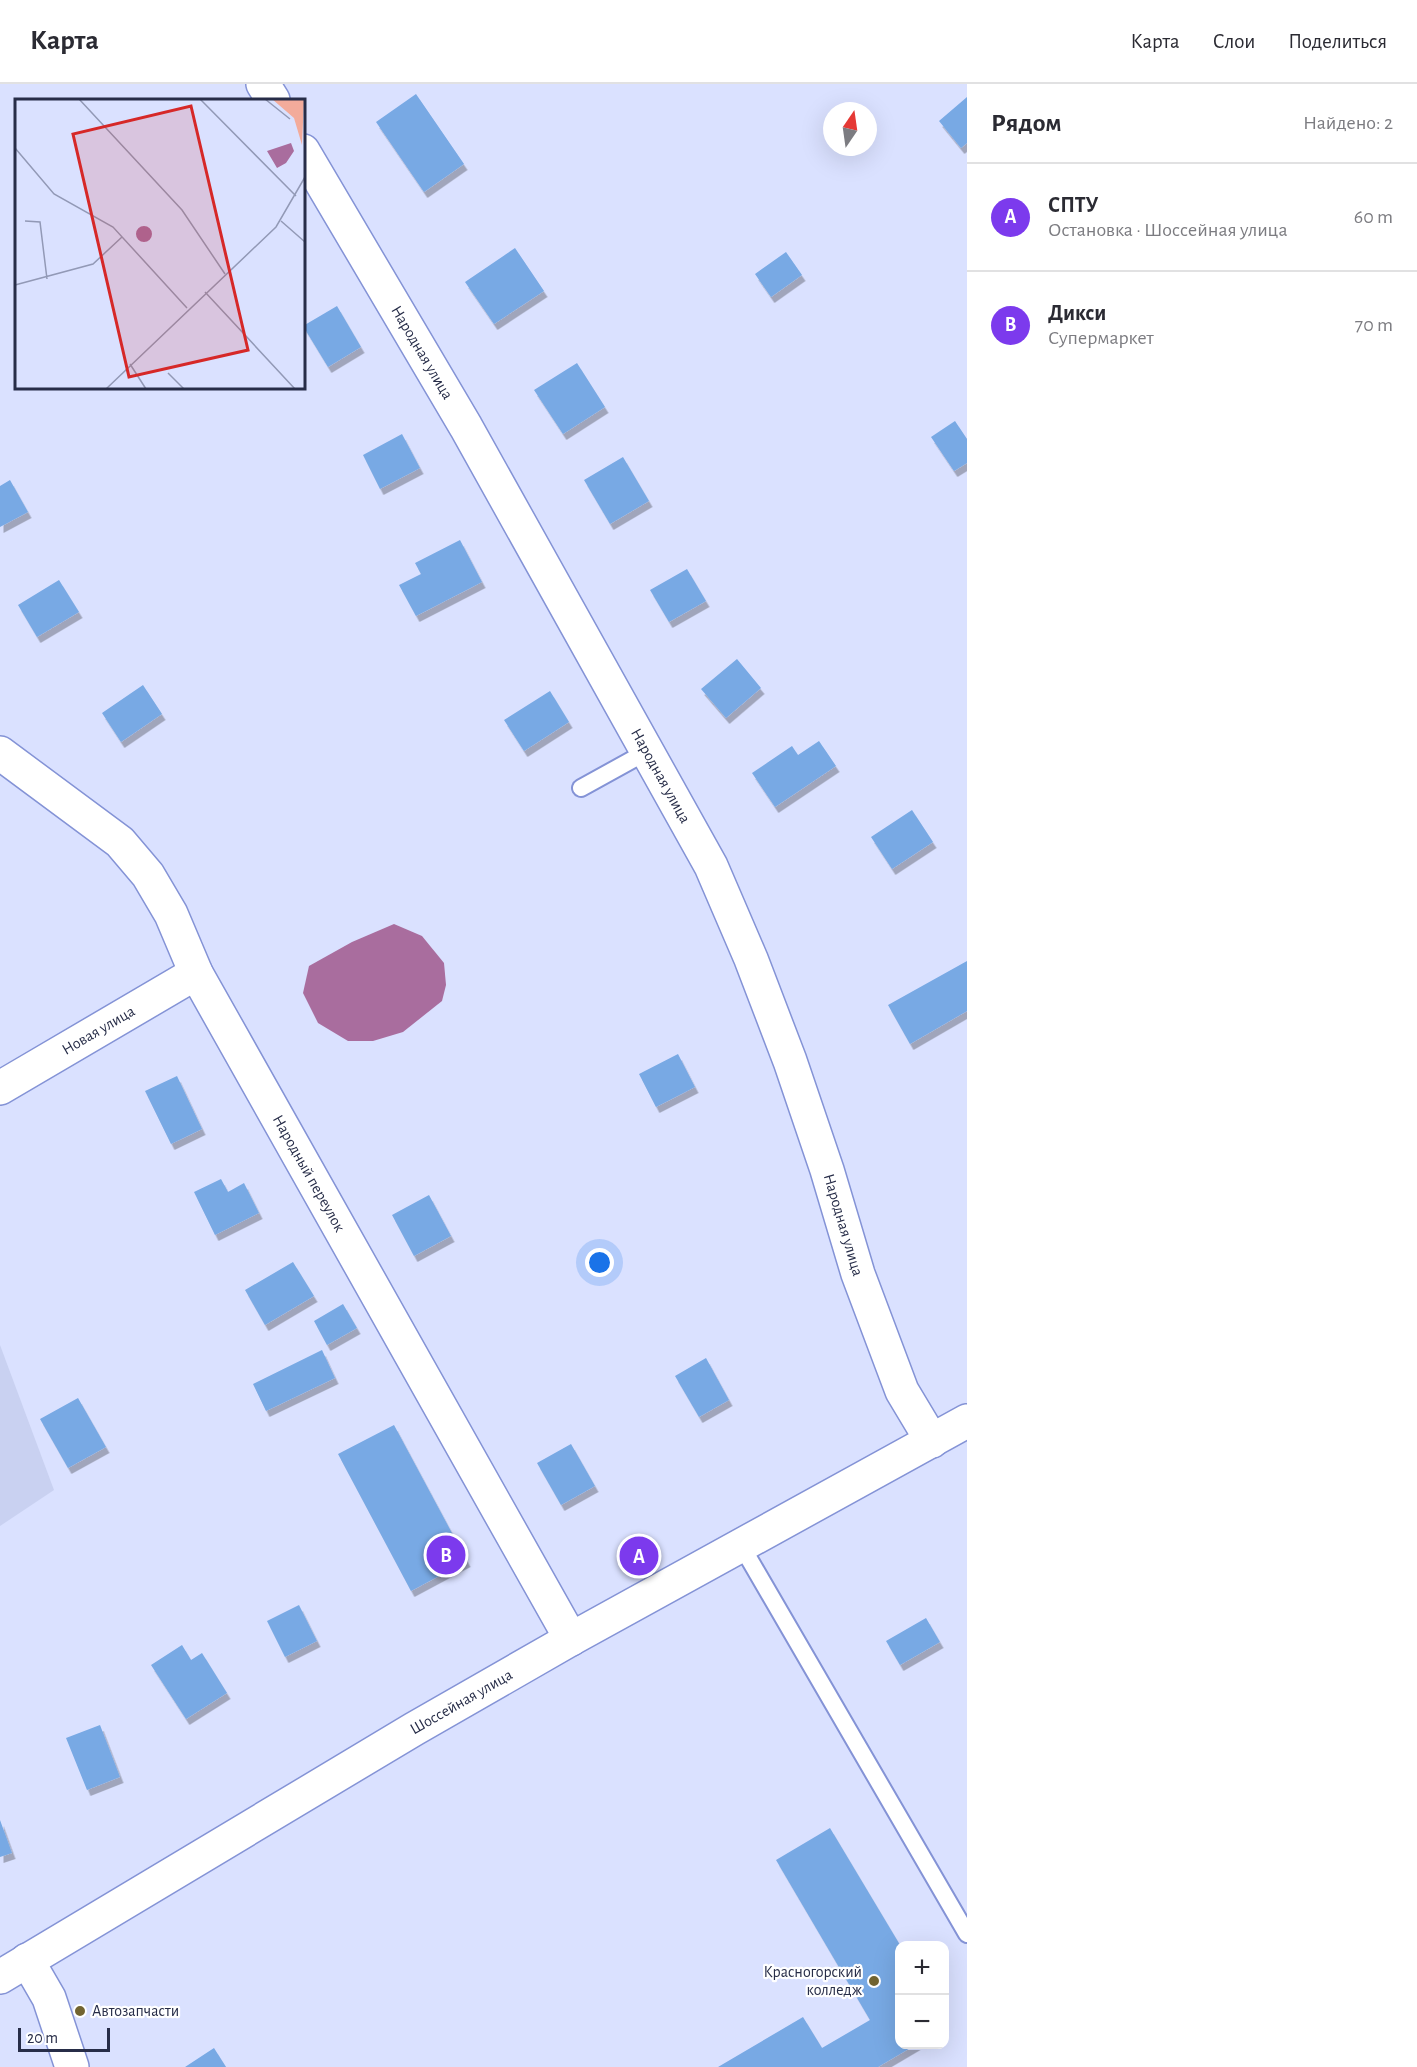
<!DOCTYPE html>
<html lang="ru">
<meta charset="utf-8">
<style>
:root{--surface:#fff;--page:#f2f2f3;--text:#2b2b33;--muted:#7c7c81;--line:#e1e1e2;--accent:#7c3aed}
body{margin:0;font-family:"Alegreya Sans",sans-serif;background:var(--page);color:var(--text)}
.controls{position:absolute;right:18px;bottom:18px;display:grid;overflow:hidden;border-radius:12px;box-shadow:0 6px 24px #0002}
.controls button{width:54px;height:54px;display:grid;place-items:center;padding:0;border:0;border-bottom:2px solid var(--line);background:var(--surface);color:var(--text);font:30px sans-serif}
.compass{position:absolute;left:823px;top:18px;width:54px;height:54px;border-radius:50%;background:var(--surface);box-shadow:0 6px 24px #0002;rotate:13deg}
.scale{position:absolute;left:18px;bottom:15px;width:92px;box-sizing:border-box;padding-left:6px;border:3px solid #272d48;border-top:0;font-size:16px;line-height:21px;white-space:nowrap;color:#272d48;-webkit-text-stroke:4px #fff;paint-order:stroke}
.you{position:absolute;left:600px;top:1179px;width:21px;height:21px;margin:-15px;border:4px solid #fff;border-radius:50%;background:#1a73e8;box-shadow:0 0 0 9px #1a73e833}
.badge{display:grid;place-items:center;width:39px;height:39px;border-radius:50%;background:var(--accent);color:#fff;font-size:20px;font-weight:700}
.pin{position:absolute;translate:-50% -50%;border:3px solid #fff;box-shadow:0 2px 6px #0006}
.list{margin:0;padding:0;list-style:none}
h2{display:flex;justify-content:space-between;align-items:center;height:78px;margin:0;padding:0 24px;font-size:26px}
h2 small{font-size:20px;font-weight:400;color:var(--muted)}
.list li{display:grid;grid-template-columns:39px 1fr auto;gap:18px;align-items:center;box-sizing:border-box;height:108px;padding:0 24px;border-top:2px solid var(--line)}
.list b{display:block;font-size:22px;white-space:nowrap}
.list p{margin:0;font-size:20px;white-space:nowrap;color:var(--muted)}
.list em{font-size:20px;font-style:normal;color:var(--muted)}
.map{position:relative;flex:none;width:967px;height:1983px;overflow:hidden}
header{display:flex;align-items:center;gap:36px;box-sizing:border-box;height:84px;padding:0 30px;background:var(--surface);border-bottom:2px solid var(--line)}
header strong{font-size:28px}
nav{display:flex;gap:33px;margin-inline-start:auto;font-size:21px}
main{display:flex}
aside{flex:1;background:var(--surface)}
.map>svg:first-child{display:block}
.built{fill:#c9d1f1}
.water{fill:#a96d9e}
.building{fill:#78a9e4;filter:url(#shadow)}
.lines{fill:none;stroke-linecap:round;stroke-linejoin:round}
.lane-casing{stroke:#8493d6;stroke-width:20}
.street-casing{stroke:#8493d6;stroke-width:36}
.primary-casing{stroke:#8493d6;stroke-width:36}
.lane{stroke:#fff;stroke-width:16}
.street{stroke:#fff;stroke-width:33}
.primary{stroke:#fff;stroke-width:33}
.poi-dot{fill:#726431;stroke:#fff;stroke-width:2}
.labels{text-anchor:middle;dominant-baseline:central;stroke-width:4.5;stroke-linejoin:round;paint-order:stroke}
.street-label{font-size:16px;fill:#272d48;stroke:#fff}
.poi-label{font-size:16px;fill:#272d48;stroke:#fff;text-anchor:end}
.inset-road{fill:none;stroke:#9299b6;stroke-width:1.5}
.view{fill:#d62828;fill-opacity:0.15;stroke:#d62828;stroke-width:3}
.inset-edge{fill:none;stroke:#272d48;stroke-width:3}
</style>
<header>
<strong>Карта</strong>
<nav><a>Карта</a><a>Слои</a><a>Поделиться</a></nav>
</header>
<main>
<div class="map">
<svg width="967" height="1983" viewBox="0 0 967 1983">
<defs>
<filter id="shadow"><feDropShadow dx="3.5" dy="6" stdDeviation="0" flood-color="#0004"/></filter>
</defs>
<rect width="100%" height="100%" fill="#dae1ff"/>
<path class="built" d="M 0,1261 L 54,1406 L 0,1442 Z"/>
<path class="water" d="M 394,840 L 422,852 L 444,879 L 446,901 L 442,917 L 403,948 L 373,957 L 348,957 L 318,939 L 303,909 L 309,882 L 352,858 Z"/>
<path class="building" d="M 416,10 L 464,80 L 424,108 L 376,38 Z
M 967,13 L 967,59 L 961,64 L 939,37 Z
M 515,164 L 544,207 L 494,240 L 465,198 Z
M 786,168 L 802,191 L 771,213 L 755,190 Z
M 337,222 L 361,263 L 328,283 L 303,242 Z
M 577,279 L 605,323 L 563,350 L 534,306 Z
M 955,337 L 967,355 L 967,379 L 954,387 L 931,353 Z
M 402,350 L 420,384 L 380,405 L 363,371 Z
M 623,373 L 649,417 L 610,440 L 584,396 Z
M 10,396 L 28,428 L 0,443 L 0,402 Z
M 460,456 L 482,498 L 416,532 L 399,501 L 421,490 L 415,479 Z
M 687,485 L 706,517 L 669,538 L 650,506 Z
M 59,496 L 79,528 L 37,553 L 18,521 Z
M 737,575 L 761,604 L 726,634 L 701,605 Z
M 143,601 L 162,630 L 121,658 L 102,629 Z
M 550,607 L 569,638 L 524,667 L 504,636 Z
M 819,657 L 836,682 L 775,723 L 752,689 L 792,662 L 798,671 Z
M 912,726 L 933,758 L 892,785 L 871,753 Z
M 967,877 L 967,927 L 910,960 L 888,921 Z
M 678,970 L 695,1003 L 656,1023 L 639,990 Z
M 177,992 L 202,1045 L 171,1060 L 145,1007 Z
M 221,1095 L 228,1108 L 244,1099 L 259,1129 L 215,1151 L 194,1108 Z
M 429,1111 L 451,1152 L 414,1172 L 392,1131 Z
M 293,1178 L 314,1212 L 265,1241 L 245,1206 Z
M 343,1220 L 357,1244 L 327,1261 L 314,1237 Z
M 322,1266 L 335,1294 L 266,1327 L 253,1300 Z
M 706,1274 L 729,1316 L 699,1333 L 675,1292 Z
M 78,1314 L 106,1363 L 68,1384 L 40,1335 Z
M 394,1341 L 467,1477 L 411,1507 L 338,1370 Z
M 571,1360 L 595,1402 L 561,1421 L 537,1379 Z
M 299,1521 L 317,1557 L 285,1573 L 267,1537 Z
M 926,1534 L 940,1558 L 900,1581 L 886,1557 Z
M 182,1561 L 191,1576 L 202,1569 L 227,1609 L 186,1635 L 151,1581 Z
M 100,1641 L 120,1693 L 87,1706 L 66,1654 Z
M 0,1736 L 12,1769 L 0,1773 Z
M 830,1744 L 900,1861 L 900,1960 L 917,1960 L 878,1983 L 718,1983 L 803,1933 L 822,1964 L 870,1936 L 776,1776 Z
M 214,1964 L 226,1983 L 185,1983 Z"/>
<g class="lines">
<g class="lane-casing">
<path id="lane" d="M 581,704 L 648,667
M 741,1461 L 967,1850"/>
</g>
<g class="street-casing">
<g id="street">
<path d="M 263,0 L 273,16"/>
<path id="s1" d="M 303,67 L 466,343 L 711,782 L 751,875 L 790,977 L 827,1086 L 858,1190 L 902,1307 L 932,1357"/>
<path id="s2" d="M 0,669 L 120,758 L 148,791 L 171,830 L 196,889 L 571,1555"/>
<path id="s3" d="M 0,1004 L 196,889"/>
<path d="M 27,1876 L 49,1914 L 72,1983"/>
</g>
</g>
<g class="primary-casing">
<g id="primary">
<path id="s4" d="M 0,1893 L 414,1645 L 571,1555 L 967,1337"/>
</g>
</g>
<use href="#lane" class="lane"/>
<use href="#street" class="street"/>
<use href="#primary" class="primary"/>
</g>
<g class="poi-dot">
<circle cx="874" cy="1897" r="6"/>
<circle cx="80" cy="1927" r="6"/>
</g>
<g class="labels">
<g class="street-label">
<text stroke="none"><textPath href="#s1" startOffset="234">Народная улица</textPath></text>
<text stroke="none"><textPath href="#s1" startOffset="720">Народная улица</textPath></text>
<text stroke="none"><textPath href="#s3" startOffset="114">Новая улица</textPath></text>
<text stroke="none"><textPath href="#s2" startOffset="532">Народный переулок</textPath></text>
<text stroke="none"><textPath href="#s1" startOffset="1206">Народная улица</textPath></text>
<text stroke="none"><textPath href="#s4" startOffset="537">Шоссейная улица</textPath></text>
</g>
<g class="poi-label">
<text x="862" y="1888">Красногорский<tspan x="862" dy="18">колледж</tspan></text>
<text x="92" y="1927" text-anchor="start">Автозапчасти</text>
</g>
</g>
<g transform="translate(15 15)">
<rect width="290" height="290" fill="#dae1ff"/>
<path d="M 257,0 L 289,0 L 287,46 L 279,19 Z" fill="#f3ab9b"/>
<path d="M 276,44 L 279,52 L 271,64 L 262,69 L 252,52 ZM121 135a8 8 0 1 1 16 0a8 8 0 1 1-16 0Z" fill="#a96d9e"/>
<path class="inset-road" d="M 64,0 L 167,111 L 210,175M 185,0 L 281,97M 250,0 L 275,20M 0,49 L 39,95 L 98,128 L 172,209M 10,122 L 25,123 L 32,180M 266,122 L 290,143M 0,186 L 78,165 L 107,138M 190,193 L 280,290M 115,265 L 131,290M 153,274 L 169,290M 91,290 L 261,128 L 290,78"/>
<path class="view" d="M 176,7 L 233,251 L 114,278 L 58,35 Z"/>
<rect width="290" height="290" class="inset-edge"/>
</g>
</svg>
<div class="controls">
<button>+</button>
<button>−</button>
</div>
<svg class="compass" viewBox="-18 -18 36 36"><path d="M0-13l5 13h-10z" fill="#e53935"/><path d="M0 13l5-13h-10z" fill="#7c7c81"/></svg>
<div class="scale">20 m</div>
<div class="you"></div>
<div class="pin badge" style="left:639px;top:1472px">A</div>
<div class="pin badge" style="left:446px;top:1471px">B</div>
</div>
<aside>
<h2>Рядом<small>Найдено: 2</small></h2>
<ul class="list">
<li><span class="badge">A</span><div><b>СПТУ</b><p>Остановка · Шоссейная улица</p></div><em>60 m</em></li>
<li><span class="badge">B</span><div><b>Дикси</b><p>Супермаркет</p></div><em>70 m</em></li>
</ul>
</aside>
</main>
